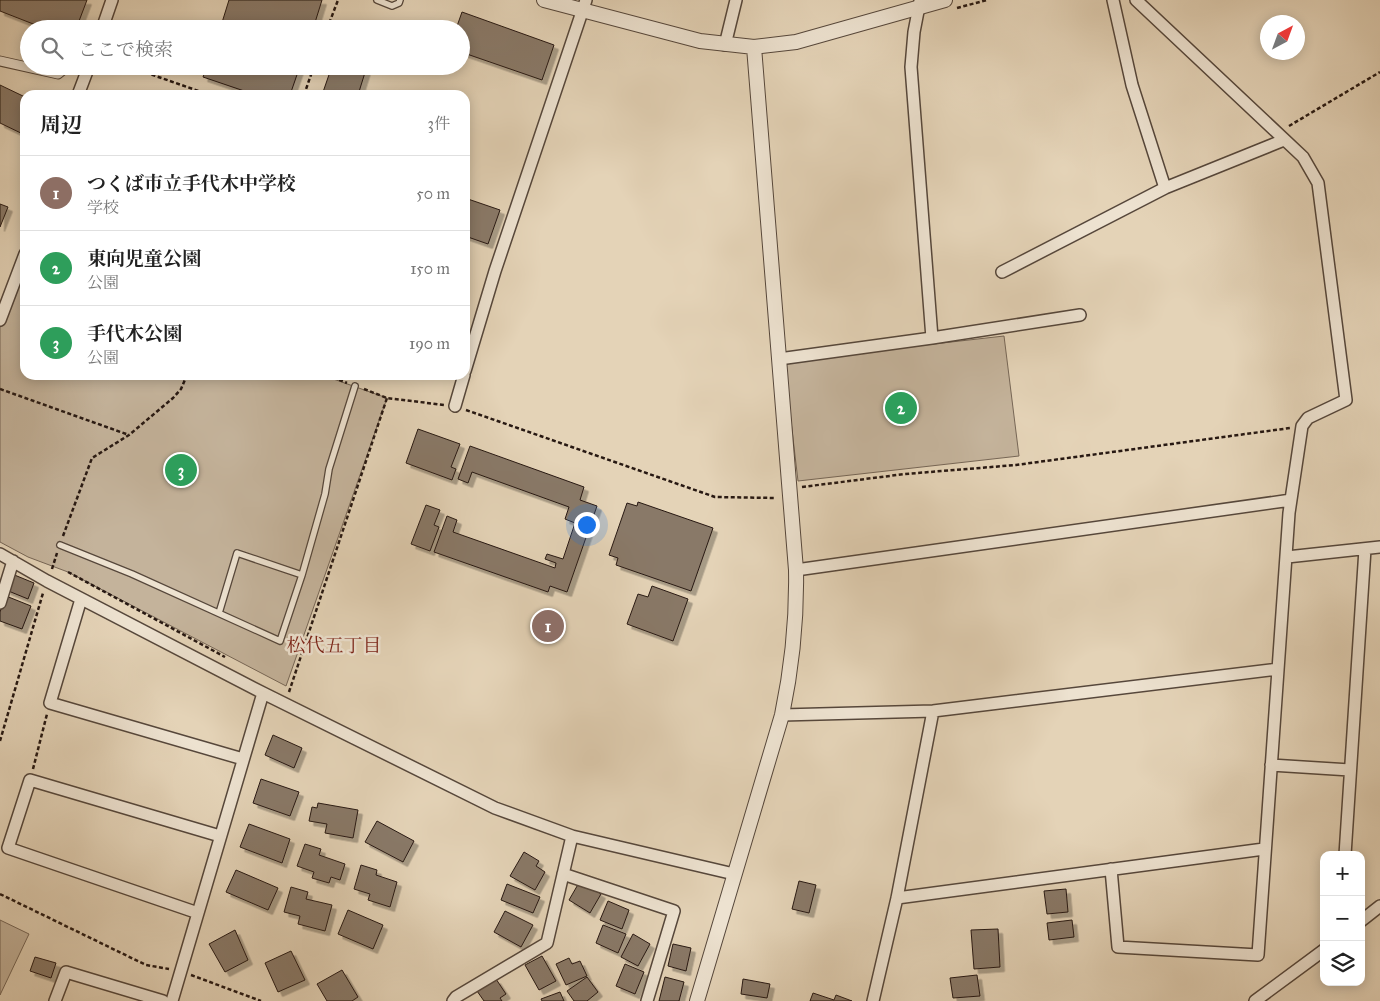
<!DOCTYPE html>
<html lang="ja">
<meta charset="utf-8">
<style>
:root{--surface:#fff;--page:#f2f2f2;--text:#222;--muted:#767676;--line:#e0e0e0;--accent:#7c3aed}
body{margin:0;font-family:"IM FELL Great Primer","Noto Serif JP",serif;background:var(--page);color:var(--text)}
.controls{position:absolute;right:15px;bottom:15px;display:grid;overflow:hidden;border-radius:10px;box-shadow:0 2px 12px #0003}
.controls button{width:45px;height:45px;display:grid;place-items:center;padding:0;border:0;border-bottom:1px solid var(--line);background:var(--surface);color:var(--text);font:25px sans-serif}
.compass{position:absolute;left:1260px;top:15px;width:45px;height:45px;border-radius:50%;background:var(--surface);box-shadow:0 2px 12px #0003;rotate:41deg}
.you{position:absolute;left:586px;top:524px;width:18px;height:18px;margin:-12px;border:4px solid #fff;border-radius:50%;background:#1a73e8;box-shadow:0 0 0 8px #1a73e833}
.badge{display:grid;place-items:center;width:32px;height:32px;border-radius:50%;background:var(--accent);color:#fff;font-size:16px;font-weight:700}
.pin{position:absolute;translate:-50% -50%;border:2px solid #fff;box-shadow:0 1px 5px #0006}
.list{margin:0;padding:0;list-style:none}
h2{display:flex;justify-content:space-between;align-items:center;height:65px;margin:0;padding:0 20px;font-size:21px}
h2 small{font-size:16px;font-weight:400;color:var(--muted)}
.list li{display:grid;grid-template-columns:32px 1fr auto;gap:15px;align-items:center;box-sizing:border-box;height:75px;padding:0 20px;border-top:1px solid var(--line)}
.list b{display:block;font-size:19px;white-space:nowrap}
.list p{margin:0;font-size:16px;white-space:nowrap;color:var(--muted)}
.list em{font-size:16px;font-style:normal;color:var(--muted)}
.icon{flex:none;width:28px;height:28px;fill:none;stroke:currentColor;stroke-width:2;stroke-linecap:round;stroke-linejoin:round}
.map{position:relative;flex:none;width:1380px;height:1001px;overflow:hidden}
.search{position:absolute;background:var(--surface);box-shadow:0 2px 12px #0003;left:20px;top:20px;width:450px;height:55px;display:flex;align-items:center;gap:12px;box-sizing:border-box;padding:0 18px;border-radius:28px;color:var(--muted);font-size:19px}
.panel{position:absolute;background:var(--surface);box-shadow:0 2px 12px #0003;left:20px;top:90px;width:450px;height:290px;border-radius:15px}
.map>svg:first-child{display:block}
.green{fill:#c4b39b;stroke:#766656}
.building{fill:#897968;stroke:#271812;filter:url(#shadow)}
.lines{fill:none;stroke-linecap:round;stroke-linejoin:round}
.service-casing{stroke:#56473b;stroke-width:8}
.pedestrian-casing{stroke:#56473b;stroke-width:11}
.minor-casing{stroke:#56473b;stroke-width:14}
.tertiary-casing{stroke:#56473b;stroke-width:16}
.path{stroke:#271812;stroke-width:2.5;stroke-dasharray:4 2.5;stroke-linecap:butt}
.service{stroke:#ede2d0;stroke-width:5.5}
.pedestrian{stroke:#ede2d0;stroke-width:9}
.minor{stroke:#ede2d0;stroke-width:11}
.tertiary{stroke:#ede2d0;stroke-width:14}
.labels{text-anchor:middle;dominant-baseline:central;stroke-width:5;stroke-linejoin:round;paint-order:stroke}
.neighbourhood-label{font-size:19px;fill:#7a1f14;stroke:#ede2d0}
</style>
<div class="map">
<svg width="1380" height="1001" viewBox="0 0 1380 1001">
<defs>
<filter id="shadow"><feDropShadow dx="4.5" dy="4.5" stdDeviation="0" flood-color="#0004"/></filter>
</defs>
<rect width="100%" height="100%" fill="#e4d3b7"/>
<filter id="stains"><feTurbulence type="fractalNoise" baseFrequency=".004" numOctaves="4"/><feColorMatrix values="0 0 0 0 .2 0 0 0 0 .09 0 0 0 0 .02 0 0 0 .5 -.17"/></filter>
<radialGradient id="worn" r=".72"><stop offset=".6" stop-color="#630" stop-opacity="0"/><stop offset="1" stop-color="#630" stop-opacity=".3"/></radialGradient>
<path class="green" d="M 19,270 L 25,272 L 25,375 L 322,375 L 387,398 L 286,686 L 68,572 L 28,557 L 0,542 L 0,328 Z
M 1004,336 L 1019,456 L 798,481 L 784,361 Z
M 0,920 L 29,934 L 0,995 Z"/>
<path class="building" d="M 0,0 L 87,0 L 76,29 L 46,29 L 0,11 Z
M 229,0 L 322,0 L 313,29 L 220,29 Z
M 462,12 L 554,45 L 542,80 L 461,52 L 461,29 L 456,29 Z
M 207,66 L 300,66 L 290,95 L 256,95 L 203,77 Z
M 332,66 L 367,66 L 358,95 L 322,95 Z
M 0,85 L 25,97 L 25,135 L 0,123 Z
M 465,198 L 500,210 L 488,244 L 465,236 Z
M 0,204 L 8,207 L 0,227 Z
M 418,429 L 460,444 L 451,467 L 456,469 L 452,480 L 406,463 Z
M 470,446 L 584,487 L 580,500 L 597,506 L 567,592 L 550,586 L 548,592 L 434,552 L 447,516 L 457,520 L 453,532 L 555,568 L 556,563 L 545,559 L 547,554 L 563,559 L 575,523 L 565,519 L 569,507 L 472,472 L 468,483 L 458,479 Z
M 638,502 L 713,528 L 691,591 L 616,565 L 618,558 L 609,555 L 627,503 L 637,506 Z
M 426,505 L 440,510 L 434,525 L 439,527 L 430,551 L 411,544 Z
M 12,574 L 34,583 L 28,599 L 6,590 Z
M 652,586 L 688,599 L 673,641 L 627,624 L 638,594 L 648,597 Z
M 6,596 L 31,606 L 22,629 L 0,621 L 0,612 Z
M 273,735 L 302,748 L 294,768 L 265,755 Z
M 261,779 L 299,792 L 290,816 L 253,803 Z
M 318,803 L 358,810 L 353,838 L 325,833 L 327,824 L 309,821 L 312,807 L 317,808 Z
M 377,821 L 414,841 L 403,862 L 365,842 Z
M 249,824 L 290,839 L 282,863 L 240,847 Z
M 305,844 L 321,849 L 319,855 L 345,864 L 340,880 L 331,877 L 329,883 L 312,878 L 314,872 L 297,866 Z
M 524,852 L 539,861 L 536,866 L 545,872 L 535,890 L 510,876 Z
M 361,865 L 377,870 L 376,875 L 397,882 L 390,907 L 368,900 L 370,894 L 354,889 Z
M 236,870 L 278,888 L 268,910 L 226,892 Z
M 580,881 L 601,894 L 590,913 L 569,900 Z
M 799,881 L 816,885 L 809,913 L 792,909 Z
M 507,884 L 540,897 L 533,913 L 501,900 Z
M 291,887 L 308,892 L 306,899 L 332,905 L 325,931 L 298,924 L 300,916 L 284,912 Z
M 1066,889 L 1068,912 L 1047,914 L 1044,891 Z
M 608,901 L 629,910 L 622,929 L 600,920 Z
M 348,910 L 383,925 L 373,949 L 338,934 Z
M 505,911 L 533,925 L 521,947 L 494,932 Z
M 1072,920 L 1074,937 L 1049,940 L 1047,923 Z
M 603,925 L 626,934 L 618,953 L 596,943 Z
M 998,929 L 1000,967 L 974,969 L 971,930 Z
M 235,930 L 248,960 L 225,972 L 209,944 Z
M 633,934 L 650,944 L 638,966 L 621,957 Z
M 673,944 L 691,948 L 686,971 L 668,966 Z
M 291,951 L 305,980 L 278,992 L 265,963 Z
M 542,956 L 556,981 L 539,990 L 525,965 Z
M 35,957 L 56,963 L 51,978 L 30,971 Z
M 569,958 L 572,964 L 580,961 L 587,976 L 566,985 L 556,964 Z
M 625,964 L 644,972 L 635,994 L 616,986 Z
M 342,970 L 358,997 L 352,1001 L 327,1001 L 317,984 Z
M 977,975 L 980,996 L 953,998 L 950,978 Z
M 587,977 L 598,992 L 587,1001 L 574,1001 L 567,991 Z
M 665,977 L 684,982 L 679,1001 L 659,1001 Z
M 496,979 L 506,994 L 500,998 L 502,1001 L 484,1001 L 477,991 Z
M 743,979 L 770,984 L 767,998 L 741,994 Z
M 560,992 L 564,1001 L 542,1001 L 541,999 Z
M 813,993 L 834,1000 L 836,995 L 852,1001 L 810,1001 Z"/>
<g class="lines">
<g class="service-casing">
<path id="service" d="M 377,0 L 392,6 L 399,3 L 400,0
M 60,545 L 132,574 L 280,641 L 302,575 L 325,494 L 329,469 L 355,386
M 219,613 L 237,553 L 302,575"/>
</g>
<g class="pedestrian-casing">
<path id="pedestrian" d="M 0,61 L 58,74 L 68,66"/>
</g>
<g class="minor-casing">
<path id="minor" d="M 1113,0 L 1132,85 L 1165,188 L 1284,140
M 102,29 L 112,0
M 725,45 L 736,0
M 78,95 L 89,66
M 1002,272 L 1165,188
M 0,320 L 25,254
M 932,338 L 1080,315
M 779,359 L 932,338 L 911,67 L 914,32 L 920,1
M 465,371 L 495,271 L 586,0
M 455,406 L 464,375
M 0,554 L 47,581 L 263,693 L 495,808 L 572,836 L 734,874
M 1287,557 L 1380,547
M 796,570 L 1291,500
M 81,599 L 50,703 L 243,759
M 0,603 L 13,561
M 782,715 L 933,711 L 1278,669
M 1271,765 L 1350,770
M 1345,855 L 1365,549
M 1111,869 L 1118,947 L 1258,955 L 1289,513 L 1302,426 L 1308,418 L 1346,400 L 1318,183 L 1303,157 L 1136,0
M 563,874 L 674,911 L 647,1001
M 897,898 L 1264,849
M 198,913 L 8,848 L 30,780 L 220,836
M 1361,921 L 1380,906
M 55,1001 L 66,972 L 163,1001
M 172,1001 L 263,693
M 453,1001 L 456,997 L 547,943 L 572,836
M 873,1001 L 897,898 L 933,711
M 1255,1001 L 1324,950"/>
</g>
<g class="tertiary-casing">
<path id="tertiary" d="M 544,0 L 700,41 L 754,47 L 796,42 L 945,0
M 697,1001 L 782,715 C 792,667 797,620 796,570 L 754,47"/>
</g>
<path class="path" d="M 957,8 L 987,0
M 327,29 L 338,0
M 127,66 L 210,95
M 304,95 L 314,66
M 1289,126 L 1380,72
M 327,375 L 347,383
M 0,389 L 129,435
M 364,389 L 387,398 L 444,405
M 466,410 L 715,497 L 776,498
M 802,487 L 905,474 L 1016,465 L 1290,428
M 63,536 L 92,458 L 129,435 L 173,398 L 181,389 L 187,375
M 52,569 L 57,553
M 68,572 L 225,657
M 289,692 L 387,398
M 0,741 L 43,593
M 33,769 L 47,714
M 0,894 L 146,965 L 169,969
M 191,975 L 261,1001"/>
<use href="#service" class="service"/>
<use href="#pedestrian" class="pedestrian"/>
<use href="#minor" class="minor"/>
<use href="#tertiary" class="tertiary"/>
</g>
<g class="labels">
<g class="neighbourhood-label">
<text x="334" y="645">松代五丁目</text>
</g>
</g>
<rect width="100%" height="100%" filter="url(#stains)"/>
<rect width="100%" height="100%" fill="url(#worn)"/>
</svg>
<div class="controls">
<button>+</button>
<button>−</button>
<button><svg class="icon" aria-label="layers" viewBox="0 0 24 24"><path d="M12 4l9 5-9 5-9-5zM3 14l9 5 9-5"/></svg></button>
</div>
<svg class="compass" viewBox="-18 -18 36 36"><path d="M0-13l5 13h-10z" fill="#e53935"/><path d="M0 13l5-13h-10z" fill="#767676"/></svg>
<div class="you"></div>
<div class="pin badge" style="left:548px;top:626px;background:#8d6e63">1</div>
<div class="pin badge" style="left:901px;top:408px;background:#2e9e5b">2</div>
<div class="pin badge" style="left:181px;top:470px;background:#2e9e5b">3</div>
<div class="search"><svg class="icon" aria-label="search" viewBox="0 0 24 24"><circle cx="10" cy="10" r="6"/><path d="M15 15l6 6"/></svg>ここで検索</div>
<section class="panel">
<h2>周辺<small>3件</small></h2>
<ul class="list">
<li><span class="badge" style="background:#8d6e63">1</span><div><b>つくば市立手代木中学校</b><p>学校</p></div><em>50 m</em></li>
<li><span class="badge" style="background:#2e9e5b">2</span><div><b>東向児童公園</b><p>公園</p></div><em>150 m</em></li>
<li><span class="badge" style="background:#2e9e5b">3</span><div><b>手代木公園</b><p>公園</p></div><em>190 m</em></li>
</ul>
</section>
</div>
